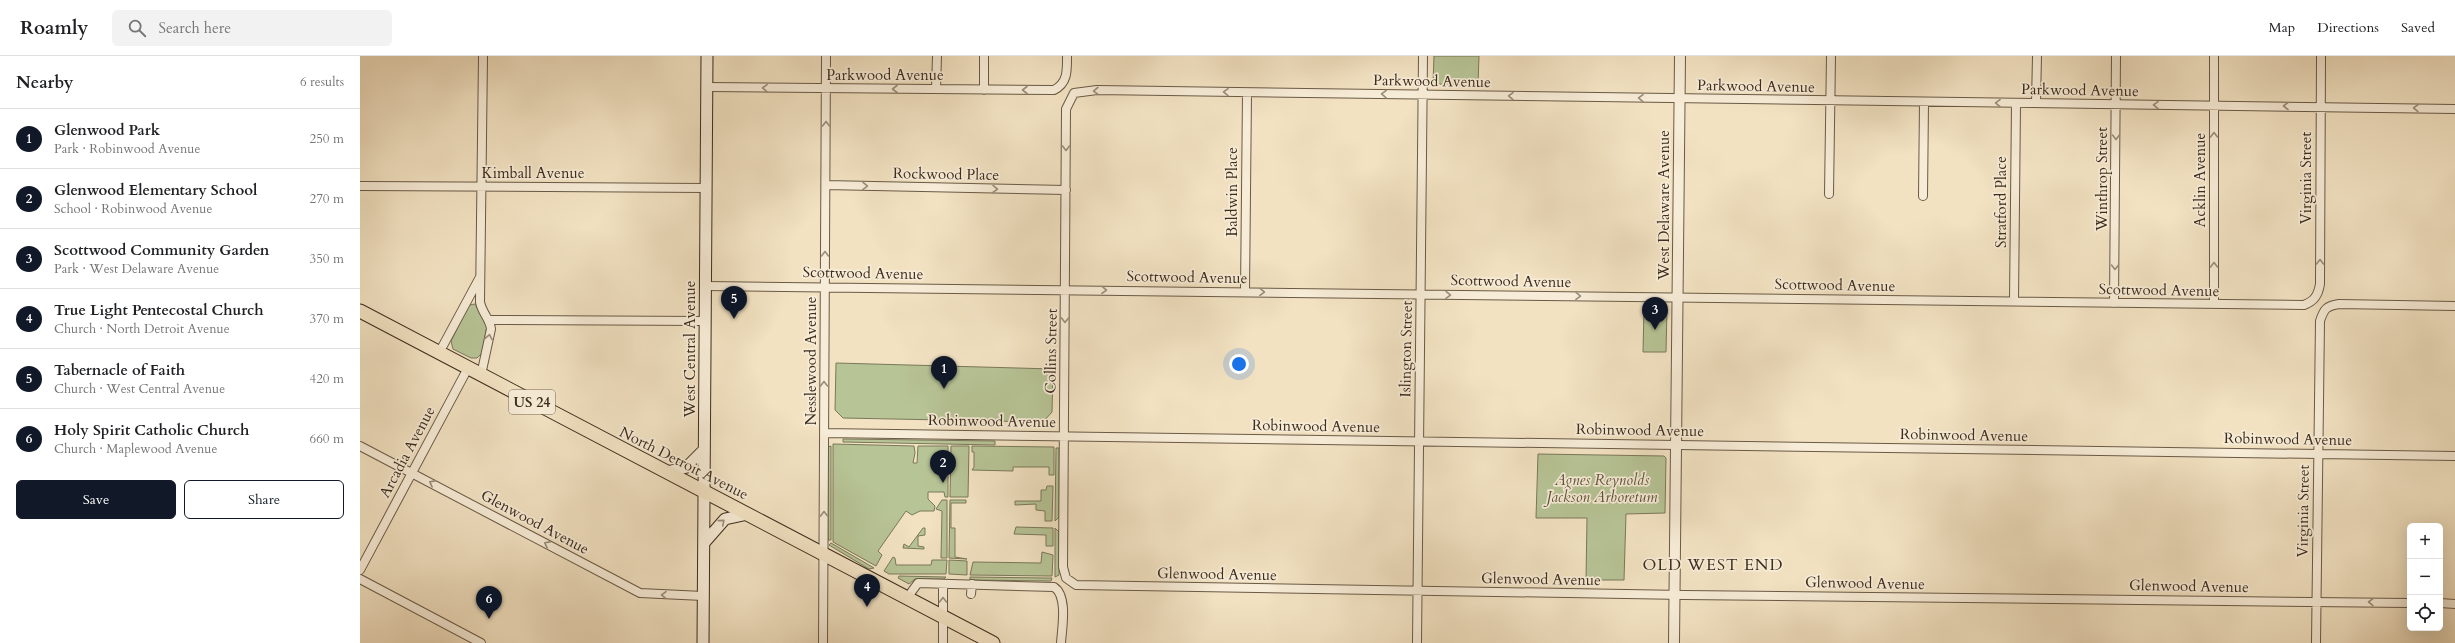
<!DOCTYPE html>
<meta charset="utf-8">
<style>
:root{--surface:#fff;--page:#f2f2f2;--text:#202124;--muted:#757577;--line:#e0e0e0;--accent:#111827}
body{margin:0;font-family:Cardo,serif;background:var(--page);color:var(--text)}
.controls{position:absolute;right:12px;bottom:12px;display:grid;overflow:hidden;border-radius:6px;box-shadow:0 4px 16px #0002}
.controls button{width:36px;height:36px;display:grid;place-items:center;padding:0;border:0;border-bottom:1px solid var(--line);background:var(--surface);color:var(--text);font:20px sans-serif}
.you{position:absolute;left:879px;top:308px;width:14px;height:14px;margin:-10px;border:3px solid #fff;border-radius:50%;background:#1a73e8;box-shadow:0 0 0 6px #1a73e833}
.badge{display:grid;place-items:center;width:26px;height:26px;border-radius:50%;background:var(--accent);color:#fff;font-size:13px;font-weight:700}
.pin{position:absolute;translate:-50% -33px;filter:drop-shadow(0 1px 2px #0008)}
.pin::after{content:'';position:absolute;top:21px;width:14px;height:12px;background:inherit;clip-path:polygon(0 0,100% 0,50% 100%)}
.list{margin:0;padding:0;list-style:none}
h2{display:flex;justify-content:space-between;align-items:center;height:52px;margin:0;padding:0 16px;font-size:17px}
h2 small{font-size:13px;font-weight:400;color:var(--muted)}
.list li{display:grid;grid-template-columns:26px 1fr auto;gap:12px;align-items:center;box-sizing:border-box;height:60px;padding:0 16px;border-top:1px solid var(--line)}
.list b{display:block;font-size:15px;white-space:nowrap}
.list p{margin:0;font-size:13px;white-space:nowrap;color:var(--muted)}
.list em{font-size:13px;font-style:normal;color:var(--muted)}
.actions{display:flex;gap:8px;padding:12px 16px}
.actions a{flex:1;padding:9px 0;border:1px solid var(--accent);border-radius:6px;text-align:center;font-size:14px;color:var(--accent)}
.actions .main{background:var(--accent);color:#fff}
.icon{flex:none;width:22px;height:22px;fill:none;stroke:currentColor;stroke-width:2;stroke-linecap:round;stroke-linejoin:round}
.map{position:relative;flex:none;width:2095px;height:587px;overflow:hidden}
header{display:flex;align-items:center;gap:24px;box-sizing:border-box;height:56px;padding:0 20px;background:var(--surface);border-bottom:1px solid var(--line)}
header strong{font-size:19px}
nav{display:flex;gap:22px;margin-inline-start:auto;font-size:14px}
.search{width:280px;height:36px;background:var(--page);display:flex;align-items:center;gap:10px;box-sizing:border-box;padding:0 14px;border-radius:6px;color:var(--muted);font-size:15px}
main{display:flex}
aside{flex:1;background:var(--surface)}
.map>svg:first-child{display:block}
.green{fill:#b7c496;stroke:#7a785a}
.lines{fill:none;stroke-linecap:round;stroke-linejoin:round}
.minor-casing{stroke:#6a5a46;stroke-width:10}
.tertiary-casing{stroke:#6a5a46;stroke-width:12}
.secondary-casing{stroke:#3d2c1d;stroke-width:13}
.primary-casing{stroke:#3d2c1d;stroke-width:15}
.minor{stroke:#f7ecd7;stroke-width:8}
.tertiary{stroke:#f7ecd7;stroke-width:10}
.secondary{stroke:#f7ecd7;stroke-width:11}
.primary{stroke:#f2e2c2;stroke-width:13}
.oneway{stroke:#9a8c7a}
.labels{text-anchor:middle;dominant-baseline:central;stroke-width:3.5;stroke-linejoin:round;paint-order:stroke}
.shield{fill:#f7ecd7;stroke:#756655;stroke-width:1}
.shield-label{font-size:14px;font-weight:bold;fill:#3d2c1d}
.street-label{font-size:15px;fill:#3d2c1d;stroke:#f7ecd7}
.park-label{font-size:15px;font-style:italic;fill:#5c523b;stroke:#f7ecd7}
.neighbourhood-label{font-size:16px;letter-spacing:1px;fill:#3d2c1d;stroke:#f7ecd7}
</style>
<header>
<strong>Roamly</strong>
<div class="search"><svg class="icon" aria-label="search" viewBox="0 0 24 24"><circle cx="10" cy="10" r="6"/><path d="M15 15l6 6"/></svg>Search here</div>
<nav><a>Map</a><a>Directions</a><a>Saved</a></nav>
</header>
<main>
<aside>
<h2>Nearby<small>6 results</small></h2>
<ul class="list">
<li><span class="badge">1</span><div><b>Glenwood Park</b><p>Park · Robinwood Avenue</p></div><em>250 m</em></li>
<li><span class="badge">2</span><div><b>Glenwood Elementary School</b><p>School · Robinwood Avenue</p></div><em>270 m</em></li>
<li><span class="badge">3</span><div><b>Scottwood Community Garden</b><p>Park · West Delaware Avenue</p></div><em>350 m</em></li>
<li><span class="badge">4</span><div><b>True Light Pentecostal Church</b><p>Church · North Detroit Avenue</p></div><em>370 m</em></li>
<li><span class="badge">5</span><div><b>Tabernacle of Faith</b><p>Church · West Central Avenue</p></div><em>420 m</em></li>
<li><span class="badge">6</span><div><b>Holy Spirit Catholic Church</b><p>Church · Maplewood Avenue</p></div><em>660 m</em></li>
</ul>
<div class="actions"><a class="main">Save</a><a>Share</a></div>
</aside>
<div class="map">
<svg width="2095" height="587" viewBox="0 0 2095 587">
<rect width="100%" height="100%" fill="#f2e2c2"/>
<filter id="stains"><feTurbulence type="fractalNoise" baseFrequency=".005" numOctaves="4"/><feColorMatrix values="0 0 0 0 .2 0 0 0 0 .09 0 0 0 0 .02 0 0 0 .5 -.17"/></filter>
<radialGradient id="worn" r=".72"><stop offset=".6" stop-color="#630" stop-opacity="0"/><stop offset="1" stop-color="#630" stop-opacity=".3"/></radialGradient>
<path class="green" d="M 1074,0 L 1119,0 L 1118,29 L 1073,28 Z
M 115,248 L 127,270 L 122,297 L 117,302 L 111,302 L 93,293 L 91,285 L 109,249 Z
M 1284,252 L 1307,253 L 1306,296 L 1283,296 Z
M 476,307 L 693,313 L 692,356 L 683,366 L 483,362 L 475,354 Z
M 483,383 L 635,385 L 635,389 L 483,386 Z
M 473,388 L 554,390 L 555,397 L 553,407 L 557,407 L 558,390 L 588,390 L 588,406 L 585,407 L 588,408 L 588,441 L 585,441 L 584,436 L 568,436 L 568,443 L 575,450 L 574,455 L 560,455 L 552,459 L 546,455 L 518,495 L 522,499 L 516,510 L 473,486 Z
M 471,390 L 471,484 L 468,484 L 468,391 Z
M 591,390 L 609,390 L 608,441 L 590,441 Z
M 612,390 L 694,391 L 694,419 L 689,419 L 689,411 L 653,411 L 653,415 L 612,414 L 614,411 L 614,396 L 612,396 Z
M 696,392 L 699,392 L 699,461 L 695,465 Z
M 1178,398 L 1304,400 L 1306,402 L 1305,457 L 1266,458 L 1264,524 L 1226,524 L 1227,462 L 1176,462 Z
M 687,430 L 693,430 L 692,465 L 685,465 L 685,455 L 676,454 L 676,448 L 655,449 L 655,445 L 681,445 L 681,434 L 686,434 Z
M 582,444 L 587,444 L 587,502 L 581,502 L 582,455 L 576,453 Z
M 590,444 L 606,444 L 606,447 L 591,447 L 591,472 L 595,472 L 595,501 L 607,503 L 589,502 Z
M 656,471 L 693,472 L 693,490 L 686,490 L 686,479 L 654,478 Z
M 563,472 L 565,472 L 565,479 L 558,480 L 558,490 L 564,491 L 564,493 L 543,492 L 544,488 L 549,491 Z
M 695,472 L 699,476 L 699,519 L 695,521 Z
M 471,487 L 514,512 L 509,513 L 469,489 Z
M 682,496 L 693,499 L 692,520 L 610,519 L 613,506 L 681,507 Z
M 533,501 L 535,502 L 536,509 L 571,509 L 572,504 L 587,504 L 586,518 L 529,518 L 524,515 Z
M 589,504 L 607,505 L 607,519 L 589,518 Z
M 539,520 L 586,521 L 584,523 L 555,523 L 549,528 L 538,522 Z
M 610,521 L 686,522 L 692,522 L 691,525 L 610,524 Z"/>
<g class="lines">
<g class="minor-casing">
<path id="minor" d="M 347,31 L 694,34 C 708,27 707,14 707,0
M 576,33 L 577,0
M 624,34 L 624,0
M 1676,47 L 1677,0
M 466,129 L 706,134
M 0,130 L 346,132
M 1469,138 L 1471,0
M 1563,140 L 1564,46
M 346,230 L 1944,249 C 1954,245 1958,240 1960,228 L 1961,0
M 885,236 L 887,37
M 1654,245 L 1656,47
M 1754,247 L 1756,0
M 1854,248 L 1854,0
M 129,264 L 345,265
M 79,297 L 120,221
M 121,319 L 131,273 C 130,263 122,257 120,246 L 123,0
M 464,377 L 2095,400
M 0,390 L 280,537 L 343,540
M 0,514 L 108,312
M 0,523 L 121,587
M 583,528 L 583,587
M 611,538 L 612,528
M 547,542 L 558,527 L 694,531 C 708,540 702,572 701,587
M 2050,547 L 1324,539 L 716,529 L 706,522 L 703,511 L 706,53 L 714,37 L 737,34 L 2095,53
M 2080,547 L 2095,548
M 463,587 L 466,0
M 1057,587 L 1063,0
M 1956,587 L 1960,265 C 1964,253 1966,250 1979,248 L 2095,250"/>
</g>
<g class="tertiary-casing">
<path id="tertiary" d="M 1314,587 L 1320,0"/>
</g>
<g class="secondary-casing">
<path id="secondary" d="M 307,416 L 327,411 L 344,394
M 344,487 L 365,463 L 388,458
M 343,587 L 347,0"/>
</g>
<g class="primary-casing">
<path id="primary" d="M 0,255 L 633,587"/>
</g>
<use href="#minor" class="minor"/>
<use href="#tertiary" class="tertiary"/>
<use href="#secondary" class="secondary"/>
<use href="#primary" class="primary"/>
</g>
<defs><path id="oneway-chevron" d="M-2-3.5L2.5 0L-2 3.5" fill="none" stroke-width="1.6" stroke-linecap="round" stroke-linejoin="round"/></defs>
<g class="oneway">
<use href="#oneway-chevron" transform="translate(405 32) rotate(-179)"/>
<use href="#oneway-chevron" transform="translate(535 33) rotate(-180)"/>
<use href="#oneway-chevron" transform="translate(665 34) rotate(-180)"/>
<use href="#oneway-chevron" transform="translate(736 35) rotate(178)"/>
<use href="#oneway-chevron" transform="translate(866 36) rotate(-179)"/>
<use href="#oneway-chevron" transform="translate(1024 38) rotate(-179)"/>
<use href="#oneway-chevron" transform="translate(1151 40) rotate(-179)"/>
<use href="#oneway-chevron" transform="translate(1281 42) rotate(-179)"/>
<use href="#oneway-chevron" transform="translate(1638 47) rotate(-179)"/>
<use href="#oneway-chevron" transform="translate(1796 49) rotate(-179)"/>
<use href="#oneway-chevron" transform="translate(1926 50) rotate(-180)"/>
<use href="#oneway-chevron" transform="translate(2056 52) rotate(-179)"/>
<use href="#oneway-chevron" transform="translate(466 68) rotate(-90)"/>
<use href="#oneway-chevron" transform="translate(1854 79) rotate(-90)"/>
<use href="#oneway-chevron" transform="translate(1756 81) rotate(90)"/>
<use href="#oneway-chevron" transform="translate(706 92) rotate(90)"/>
<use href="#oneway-chevron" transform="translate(505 130) rotate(1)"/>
<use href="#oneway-chevron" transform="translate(635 133) rotate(1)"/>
<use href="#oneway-chevron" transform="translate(465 198) rotate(-90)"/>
<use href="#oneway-chevron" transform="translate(1960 206) rotate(-90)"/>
<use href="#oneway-chevron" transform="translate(1854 209) rotate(-90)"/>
<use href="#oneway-chevron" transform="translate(1755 211) rotate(90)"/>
<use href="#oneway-chevron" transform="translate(744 234) rotate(1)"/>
<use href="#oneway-chevron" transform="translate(902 236) rotate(1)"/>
<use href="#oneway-chevron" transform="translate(1088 239) rotate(1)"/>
<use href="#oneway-chevron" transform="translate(1218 240) rotate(1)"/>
<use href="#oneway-chevron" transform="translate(705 264) rotate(91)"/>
<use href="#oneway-chevron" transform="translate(129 281) rotate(-79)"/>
<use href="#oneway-chevron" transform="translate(464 328) rotate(-90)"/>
<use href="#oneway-chevron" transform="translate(72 427) rotate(-152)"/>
<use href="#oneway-chevron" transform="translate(464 458) rotate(-90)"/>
<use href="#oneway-chevron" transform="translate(362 466) rotate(-40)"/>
<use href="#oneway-chevron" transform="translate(187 488) rotate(-152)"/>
<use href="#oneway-chevron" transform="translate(304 539) rotate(-179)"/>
<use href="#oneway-chevron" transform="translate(583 544) rotate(-90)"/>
<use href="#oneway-chevron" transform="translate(2011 546) rotate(-179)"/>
</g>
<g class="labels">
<rect class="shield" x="149" y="334" width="46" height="24" rx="3"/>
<g class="shield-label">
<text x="172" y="346">US 24</text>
</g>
<g class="street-label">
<text x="525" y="19">Parkwood Avenue</text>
<text transform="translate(1072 25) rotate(1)">Parkwood Avenue</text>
<text transform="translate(1396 30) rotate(1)">Parkwood Avenue</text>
<text transform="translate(1720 34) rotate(1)">Parkwood Avenue</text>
<text x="173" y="117">Kimball Avenue</text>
<text transform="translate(586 118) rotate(1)">Rockwood Place</text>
<text transform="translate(1946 122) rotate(-90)">Virginia Street</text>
<text transform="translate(1742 123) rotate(-90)">Winthrop Street</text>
<text transform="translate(1840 124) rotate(-90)">Acklin Avenue</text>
<text transform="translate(872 136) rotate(-90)">Baldwin Place</text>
<text transform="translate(1641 146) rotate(-90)">Stratford Place</text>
<text transform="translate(1304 149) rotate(-90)">West Delaware Avenue</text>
<text transform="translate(503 217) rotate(1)">Scottwood Avenue</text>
<text transform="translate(827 221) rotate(1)">Scottwood Avenue</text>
<text transform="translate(1151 225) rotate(1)">Scottwood Avenue</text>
<text transform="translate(1475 229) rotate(1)">Scottwood Avenue</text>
<text transform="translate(1799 234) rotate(1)">Scottwood Avenue</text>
<text transform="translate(330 293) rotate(-90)">West Central Avenue</text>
<text transform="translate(1046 293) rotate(-89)">Islington Street</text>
<text transform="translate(691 295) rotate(-89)">Collins Street</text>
<text transform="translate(451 305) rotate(-90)">Nesslewood Avenue</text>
<text transform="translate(632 365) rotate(1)">Robinwood Avenue</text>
<text transform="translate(956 370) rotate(1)">Robinwood Avenue</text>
<text transform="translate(1280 374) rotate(1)">Robinwood Avenue</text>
<text transform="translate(1604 379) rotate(1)">Robinwood Avenue</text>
<text transform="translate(1928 383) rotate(1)">Robinwood Avenue</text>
<text transform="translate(47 396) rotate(-62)">Arcadia Avenue</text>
<text transform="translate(324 407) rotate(27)">North Detroit Avenue</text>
<text transform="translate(1943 455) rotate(-89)">Virginia Street</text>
<text transform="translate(175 466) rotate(28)">Glenwood Avenue</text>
<text transform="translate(857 518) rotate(1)">Glenwood Avenue</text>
<text transform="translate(1181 523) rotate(1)">Glenwood Avenue</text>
<text transform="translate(1505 527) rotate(1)">Glenwood Avenue</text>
<text transform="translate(1829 530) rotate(1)">Glenwood Avenue</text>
</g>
<g class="park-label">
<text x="1242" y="424">Agnes Reynolds<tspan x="1242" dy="17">Jackson Arboretum</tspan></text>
</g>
<g class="neighbourhood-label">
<text x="1353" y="509">OLD WEST END</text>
</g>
</g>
<rect width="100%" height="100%" filter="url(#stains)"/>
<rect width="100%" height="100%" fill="url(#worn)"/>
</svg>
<div class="controls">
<button>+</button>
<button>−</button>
<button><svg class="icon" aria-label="locate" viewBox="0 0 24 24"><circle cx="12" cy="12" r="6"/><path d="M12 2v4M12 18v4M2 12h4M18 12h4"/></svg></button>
</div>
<div class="you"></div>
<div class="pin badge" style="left:584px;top:333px">1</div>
<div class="pin badge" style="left:583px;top:427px">2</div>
<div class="pin badge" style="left:1295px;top:274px">3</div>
<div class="pin badge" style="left:507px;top:551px">4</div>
<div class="pin badge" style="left:374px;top:263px">5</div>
<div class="pin badge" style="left:129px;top:563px">6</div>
</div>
</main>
